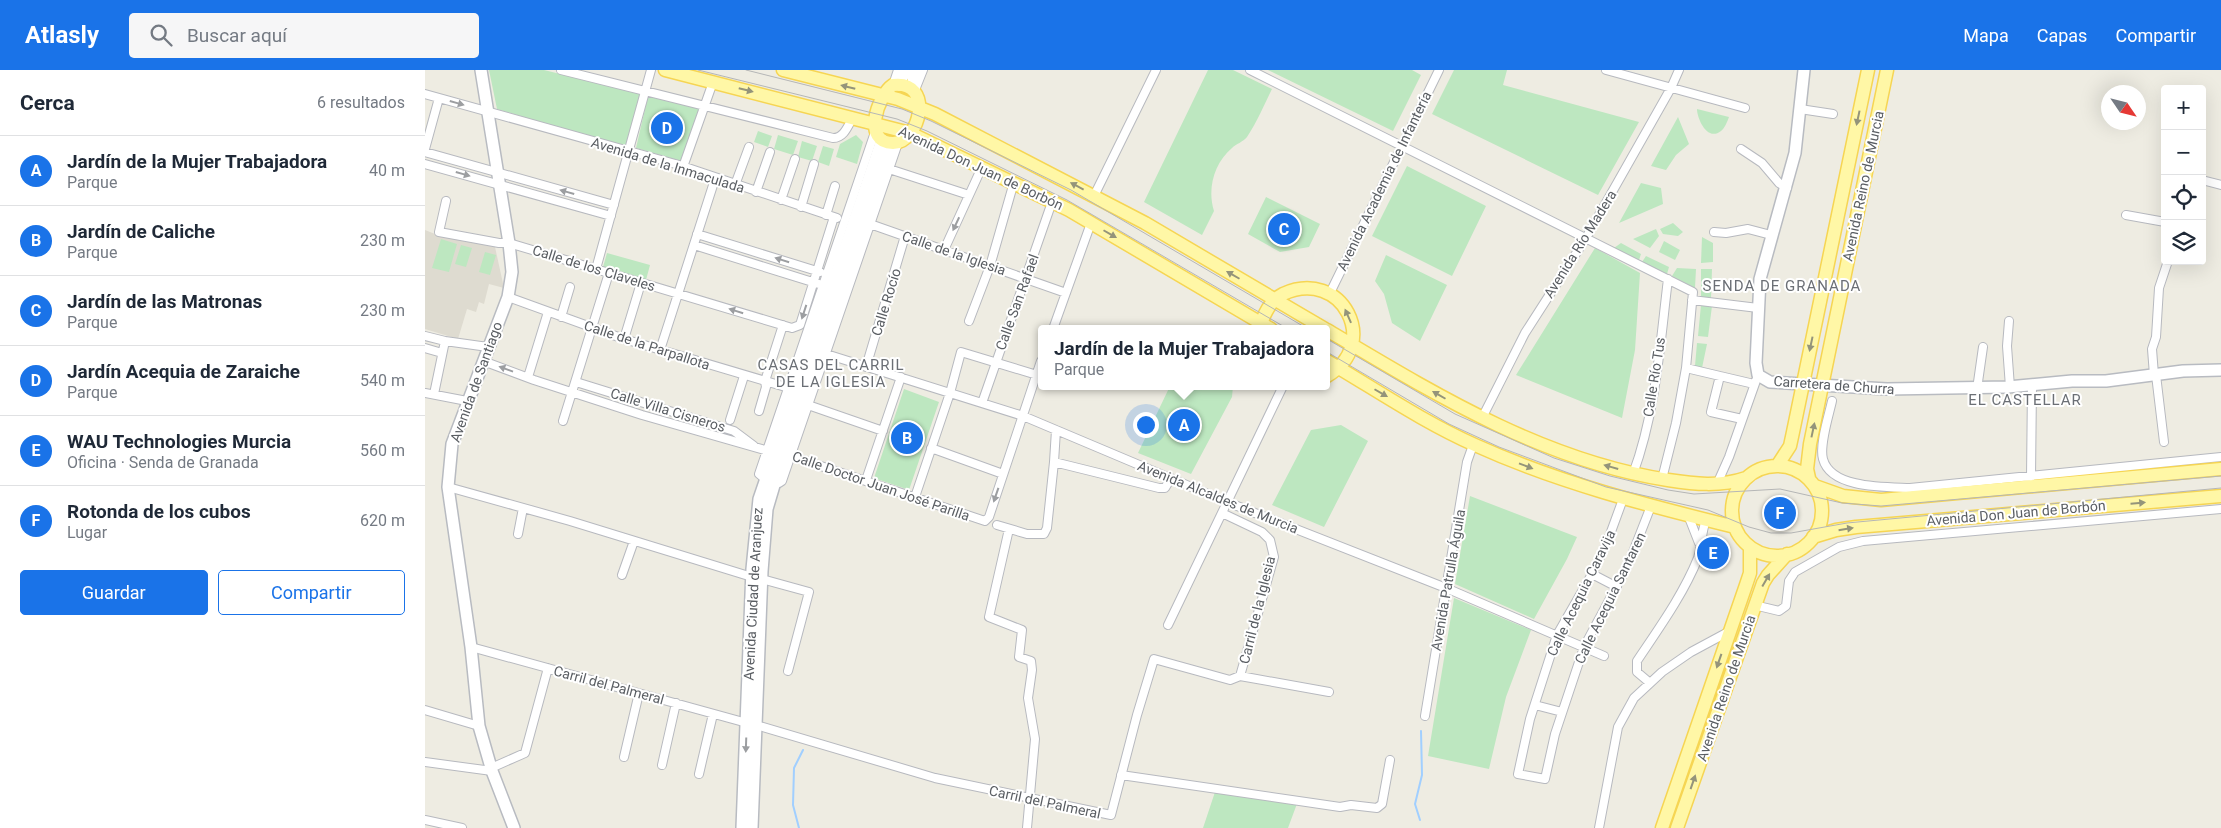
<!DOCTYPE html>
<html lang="es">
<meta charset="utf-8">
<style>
:root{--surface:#fff;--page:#f6f6f7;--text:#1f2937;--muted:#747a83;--line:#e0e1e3;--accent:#1a73e8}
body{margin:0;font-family:Roboto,sans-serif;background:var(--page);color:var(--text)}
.controls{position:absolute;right:15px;top:15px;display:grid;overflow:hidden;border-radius:5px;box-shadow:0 5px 20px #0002}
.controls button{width:45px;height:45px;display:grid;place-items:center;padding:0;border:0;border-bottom:1px solid var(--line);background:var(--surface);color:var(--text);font:25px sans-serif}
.compass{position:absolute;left:1676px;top:15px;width:45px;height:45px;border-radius:50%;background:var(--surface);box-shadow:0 5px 20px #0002;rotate:125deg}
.you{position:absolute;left:720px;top:354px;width:18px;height:18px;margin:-12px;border:4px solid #fff;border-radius:50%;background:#1a73e8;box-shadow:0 0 0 8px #1a73e833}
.badge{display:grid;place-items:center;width:32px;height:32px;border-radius:50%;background:var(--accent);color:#fff;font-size:16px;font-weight:700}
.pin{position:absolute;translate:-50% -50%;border:2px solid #fff;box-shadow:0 1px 5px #0006}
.popup{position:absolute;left:613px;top:255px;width:292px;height:65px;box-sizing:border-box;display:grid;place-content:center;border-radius:5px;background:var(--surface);filter:drop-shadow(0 1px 4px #0005);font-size:16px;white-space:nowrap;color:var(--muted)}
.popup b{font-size:19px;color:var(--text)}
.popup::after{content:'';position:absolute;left:50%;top:100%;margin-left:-10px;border:10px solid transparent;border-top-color:var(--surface)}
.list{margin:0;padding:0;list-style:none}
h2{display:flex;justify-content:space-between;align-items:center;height:65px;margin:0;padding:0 20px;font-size:21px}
h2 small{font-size:16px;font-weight:400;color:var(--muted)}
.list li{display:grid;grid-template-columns:32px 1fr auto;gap:15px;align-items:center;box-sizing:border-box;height:70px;padding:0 20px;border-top:1px solid var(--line)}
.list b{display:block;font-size:19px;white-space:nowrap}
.list p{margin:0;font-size:16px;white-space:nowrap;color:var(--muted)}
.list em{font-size:16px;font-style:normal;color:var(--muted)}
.actions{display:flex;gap:10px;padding:15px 20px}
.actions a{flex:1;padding:11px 0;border:1px solid var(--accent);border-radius:5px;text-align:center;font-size:18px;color:var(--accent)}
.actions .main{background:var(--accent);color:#fff}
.icon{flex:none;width:28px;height:28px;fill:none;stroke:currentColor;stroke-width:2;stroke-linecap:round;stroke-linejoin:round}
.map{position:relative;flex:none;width:1796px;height:758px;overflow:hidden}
header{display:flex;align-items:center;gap:30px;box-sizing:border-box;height:70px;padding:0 25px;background:var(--accent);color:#fff}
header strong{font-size:24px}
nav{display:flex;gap:28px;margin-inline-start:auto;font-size:18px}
.search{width:350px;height:45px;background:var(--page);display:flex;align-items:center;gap:12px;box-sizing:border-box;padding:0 18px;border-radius:5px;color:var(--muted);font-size:19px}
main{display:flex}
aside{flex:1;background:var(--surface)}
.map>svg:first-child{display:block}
.education{fill:#dedbd0}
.green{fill:#bde7c0}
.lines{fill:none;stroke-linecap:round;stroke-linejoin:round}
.stream{stroke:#a1cfff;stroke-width:2}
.street-casing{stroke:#b7b9bf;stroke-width:10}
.secondary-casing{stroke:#b8bbc1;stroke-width:14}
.primary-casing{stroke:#f6d553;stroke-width:15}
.street{stroke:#fff;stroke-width:8}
.secondary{stroke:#fff;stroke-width:11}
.primary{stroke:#fff7a6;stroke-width:12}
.tram{stroke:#b5b6b6;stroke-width:1}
.oneway{fill:#94947a}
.oneway2{fill:#9c9ea1}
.labels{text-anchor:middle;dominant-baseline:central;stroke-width:4;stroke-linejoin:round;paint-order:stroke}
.street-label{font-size:14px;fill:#5a5e63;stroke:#fff}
.neighbourhood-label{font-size:15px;letter-spacing:1px;fill:#6b6f75;stroke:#fff}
</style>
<header>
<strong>Atlasly</strong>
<div class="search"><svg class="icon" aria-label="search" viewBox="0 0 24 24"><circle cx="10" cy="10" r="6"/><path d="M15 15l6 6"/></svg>Buscar aquí</div>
<nav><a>Mapa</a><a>Capas</a><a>Compartir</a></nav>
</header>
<main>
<aside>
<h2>Cerca<small>6 resultados</small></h2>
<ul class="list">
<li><span class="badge">A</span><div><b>Jardín de la Mujer Trabajadora</b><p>Parque</p></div><em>40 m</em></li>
<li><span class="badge">B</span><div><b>Jardín de Caliche</b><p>Parque</p></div><em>230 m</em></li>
<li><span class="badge">C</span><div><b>Jardín de las Matronas</b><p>Parque</p></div><em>230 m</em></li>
<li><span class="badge">D</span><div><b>Jardín Acequia de Zaraiche</b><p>Parque</p></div><em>540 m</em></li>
<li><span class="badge">E</span><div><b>WAU Technologies Murcia</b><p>Oficina · Senda de Granada</p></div><em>560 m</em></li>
<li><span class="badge">F</span><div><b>Rotonda de los cubos</b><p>Lugar</p></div><em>620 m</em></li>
</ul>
<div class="actions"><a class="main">Guardar</a><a>Compartir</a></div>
</aside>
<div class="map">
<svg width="1796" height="758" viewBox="0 0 1796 758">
<rect width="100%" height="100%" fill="#eeece2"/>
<path class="education" d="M 0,160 L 15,166 L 70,177 L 79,218 L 64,214 L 59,234 L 54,232 L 51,242 L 42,239 L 33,269 L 0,259 Z"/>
<path class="green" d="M 64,0 L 119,0 L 216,24 L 202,78 L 72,39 Z
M 783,0 L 808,0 L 847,19 C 839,35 832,52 822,67 C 818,72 811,74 807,78 C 789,93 782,119 789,141 L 777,165 L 719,132 Z
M 843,0 L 987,0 L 996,5 L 968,61 Z
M 1029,0 L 1082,0 L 1078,15 L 1214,52 L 1173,125 L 1007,44 Z
M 223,26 L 277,39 L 256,91 L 211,78 Z
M 1272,39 L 1304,47 C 1302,52 1300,58 1296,61 C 1282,72 1272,48 1272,39 Z
M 1253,47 L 1264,74 L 1251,85 L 1241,100 L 1226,96 Z
M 333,61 L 347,66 L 343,77 L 329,72 Z
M 353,65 L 373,71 L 368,85 L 349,79 Z
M 431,65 L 438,72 L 432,94 L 411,87 L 415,74 Z
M 377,71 L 392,76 L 387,91 L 373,87 Z
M 398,76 L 409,79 L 404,96 L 393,92 Z
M 982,96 L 1061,136 L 1027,206 L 947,166 Z
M 1216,113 L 1236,118 L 1238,134 L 1194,153 Z
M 841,127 L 895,154 L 884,177 L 855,182 L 823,164 Z
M 1248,153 L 1258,162 L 1253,166 L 1238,164 L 1235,159 Z
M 1231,159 L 1234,166 L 1225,178 L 1208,169 Z
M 1277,167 L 1288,173 L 1288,192 L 1276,193 Z
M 16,169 L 32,174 L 24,202 L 7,198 Z
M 1239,171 L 1255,180 L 1250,190 L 1234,182 Z
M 1196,173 L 1216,184 L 1214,190 L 1189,178 Z
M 36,175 L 47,178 L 41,197 L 30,194 Z
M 1170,178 L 1215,203 L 1210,280 L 1197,348 L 1091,305 Z
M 60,182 L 71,185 L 65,205 L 54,202 Z
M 182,183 L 225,195 L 221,210 L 178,197 Z
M 961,185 L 1022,215 L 995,271 L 967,253 L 959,224 L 950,211 Z
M 1221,186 L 1244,197 L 1242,204 L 1217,192 Z
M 1252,198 L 1271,199 L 1270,218 L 1247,206 Z
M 1276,199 L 1287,199 L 1286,228 L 1276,227 Z
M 1276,235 L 1287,236 L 1283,267 L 1273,266 Z
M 1272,273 L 1282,274 L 1277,298 L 1270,296 Z
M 745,316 L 808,316 L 807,327 L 766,404 L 713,383 Z
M 479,319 L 514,332 L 484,420 L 449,408 Z
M 916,355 L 943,371 L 899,457 L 847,435 L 886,360 Z
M 1045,426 L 1152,467 L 1142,489 L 1109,549 L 1030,514 Z
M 1029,528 L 1106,560 L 1081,627 L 1064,699 L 1003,686 Z
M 791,719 L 873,731 L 863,758 L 778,758 Z"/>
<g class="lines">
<path class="stream" d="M 995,750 L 990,734 L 997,705 L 996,661
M 374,758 L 368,735 L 369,698 L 378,680"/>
<g class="street-casing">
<path id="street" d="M 136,0 L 408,68 C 419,68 423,56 428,47
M 825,0 L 1268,222 L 1261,298 L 1251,353 L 1237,409
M 1181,0 L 1320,38
M 468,15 L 473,0
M 490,20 L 498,0
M 0,24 L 254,95 L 412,148
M 1375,39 L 1408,44
M 450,62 L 334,404 L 340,409 L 354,413 L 357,411 L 473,73
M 0,79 L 14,28
M 1316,79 L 1337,93 L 1354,113 L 1362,118
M 0,82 L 189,135
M 0,94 L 186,146
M 258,97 L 288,12
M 464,99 L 544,125
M 1777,110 L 1796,115
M 310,115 L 324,77
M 331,122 L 345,82
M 669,126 L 731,0
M 356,130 L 370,89
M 21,131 L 14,162 L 74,173 L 84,173 L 367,258 L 375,255 L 409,147
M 376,137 L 389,94
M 401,145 L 410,116
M 1701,145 L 1740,152
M 445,154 L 641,223
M 1289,162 L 1301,163 L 1323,159 L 1346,165
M 272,164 L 395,202
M 269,175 L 394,214
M 519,180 L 557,97
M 171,199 L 226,0
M 905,223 L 1014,0
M 83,227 L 199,269 L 364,318
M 1267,230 L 1333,238
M 136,247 L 145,217
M 544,251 L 565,196 L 589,112
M 1584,251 L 1582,276 L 1585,317
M 628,259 L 666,153
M 0,266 L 20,271
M 199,269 L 216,213
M 0,278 L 17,283
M 235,280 L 290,109
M 401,284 L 598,346 L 802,432 L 1021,518 L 1179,586
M 58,291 L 109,310 L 217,345 L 347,382
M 441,297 L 480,166
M 1261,298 L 1329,314
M 1729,305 L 1727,279 L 1731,267 L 1734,218 L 1743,191
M 1731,305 L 1739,372
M 1295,306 L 1286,342 L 1317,349
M 103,307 L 123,242
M 151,312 L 309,361 L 329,376
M 1552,319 L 1558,277
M 0,323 L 42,331
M 9,324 L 20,271 L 63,277
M 1407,331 C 1404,345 1394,375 1398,389 C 1406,419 1461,417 1485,418 L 1796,387
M 557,333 L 627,132
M 383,335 L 458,361
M 334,341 L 341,317 L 340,311 L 358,255
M 1057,348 L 1100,263 L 1161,168 L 1246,18 L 1254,0
M 305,350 L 319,306
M 138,351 L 184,203
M 506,378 L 578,404
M 363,385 L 560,451 L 564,447 L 616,291
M 629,392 L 631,360
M 1208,404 C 1231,342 1235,274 1243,209
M 1606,407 L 1607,315
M 441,410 L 476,307
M 1292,414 L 1304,387 L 1333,305
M 23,417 L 145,451 L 327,507
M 490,427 L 525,323 L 536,282 L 612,305
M 1198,429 L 1183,470 L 1167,504 L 1132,565 L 1105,649 L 1093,704 L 1120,709 L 1130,664 L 1159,577 L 1203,495 L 1226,436
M 1263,445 L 1274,473
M 572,455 L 602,464 L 619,464 L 622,458 L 629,392 L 734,418 L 740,418 L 746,408
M 584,459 L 564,547 L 597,560 L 594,587 L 606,591 L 607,600 L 603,628 L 610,669 L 602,758
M 93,464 L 98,438
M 1167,504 L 1192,517
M 197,505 L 209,471
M 337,509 L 384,522 L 363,601
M 1329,535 L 1354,541 L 1361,536 L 1364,511 L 1370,502 L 1414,477 L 1438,471 L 1796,439
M 743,555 L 858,316
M 46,577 L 322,653
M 815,606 L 904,622
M 1225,613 L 1212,602 L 1212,591 C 1234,558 1258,525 1273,488 C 1277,475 1276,463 1281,450
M 1110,635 L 1137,642
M 0,640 L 54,656
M 1000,646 L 1042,392 L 1048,375
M 331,655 L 510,708 L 686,745 L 712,645 L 729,589 L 805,610 L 815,606 L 849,487 L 845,470 L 837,462 L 797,443
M 199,687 L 214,623
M 0,692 L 67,701
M 237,695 L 251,633
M 66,698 L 100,683 L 123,598
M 274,704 L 288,644
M 696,705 L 915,737 L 926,735 L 952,738 L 957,734 L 965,690
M 0,750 L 37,758
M 1174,758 L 1193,657 L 1209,628 L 1237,602 L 1266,582 L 1305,561"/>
</g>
<g class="secondary-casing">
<path id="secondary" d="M 56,0 L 84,173 L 87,202 L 83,227 L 27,374 L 23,417 L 46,577 L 54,656 L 67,701 L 89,758
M 1379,0 L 1370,83 L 1335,209 L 1331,293 L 1333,305 L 1345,312 L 1462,319 L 1583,317 L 1647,311 L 1681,311 L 1758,301 L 1796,300
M 474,15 L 480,0
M 489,21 L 488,8 L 491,0
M 317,758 L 327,499 L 334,429 L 457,70
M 327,758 L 337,501 L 342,439 L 350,412 L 465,73"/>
</g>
<g class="primary-casing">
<path id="primary" d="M 240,0 L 485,63 L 644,140 L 846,259
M 358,0 L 473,29 L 510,44 L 720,153 L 900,259
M 468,15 C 510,10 495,73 468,73 C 437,73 452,26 468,15 Z
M 836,259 C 837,245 846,230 858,224 C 917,197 957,274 902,306
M 902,260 C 1008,323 1118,391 1243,410 C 1269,414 1295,417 1321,408
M 902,291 C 950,319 998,352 1050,375 C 1134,413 1221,435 1310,457
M 1352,396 L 1365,376 L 1368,362 L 1443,0
M1307 441a45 45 0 1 1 90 0a45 45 0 1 1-90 0Z
M 1384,408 L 1382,399 L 1385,374 L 1462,0
M 1390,416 L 1418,426 L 1456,430 L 1796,399
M 1388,467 L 1411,460 L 1431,457 L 1796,426
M 1237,758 L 1321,515 L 1325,503 L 1325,477
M 1252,758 L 1338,513 L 1343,505 L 1362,484"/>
</g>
<use href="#street" class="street"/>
<use href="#secondary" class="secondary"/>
<use href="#primary" class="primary"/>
<path class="tram" d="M 273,0 L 472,49 L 502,61 L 642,130 L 863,259
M 321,0 L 477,39 L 506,51 L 646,120 L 883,259
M 902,269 L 1030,344 L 1129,388 L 1185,406 L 1243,420 L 1269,424 L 1355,419 L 1417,433 L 1456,436 L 1796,406
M 902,282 L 1024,354 L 1074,377 L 1181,417 L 1283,440 L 1324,457 L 1346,463 L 1366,463 L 1422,453 L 1796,418"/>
</g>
<defs><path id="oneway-solid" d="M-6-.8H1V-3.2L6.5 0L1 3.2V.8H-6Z" transform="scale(1.25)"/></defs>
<g class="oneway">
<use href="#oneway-solid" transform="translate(423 17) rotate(-166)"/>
<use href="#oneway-solid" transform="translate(321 20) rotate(14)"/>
<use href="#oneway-solid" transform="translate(1433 48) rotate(102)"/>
<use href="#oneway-solid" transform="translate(652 116) rotate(-152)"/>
<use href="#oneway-solid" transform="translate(685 164) rotate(30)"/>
<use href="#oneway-solid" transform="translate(808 205) rotate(-150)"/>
<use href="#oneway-solid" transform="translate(923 246) rotate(-114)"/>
<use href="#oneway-solid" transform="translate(1386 274) rotate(102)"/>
<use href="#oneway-solid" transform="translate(956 323) rotate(30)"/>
<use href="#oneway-solid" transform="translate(1014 325) rotate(-150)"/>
<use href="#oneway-solid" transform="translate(1388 360) rotate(-78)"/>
<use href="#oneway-solid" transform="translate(1101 396) rotate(21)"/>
<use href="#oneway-solid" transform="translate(1186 397) rotate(-164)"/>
<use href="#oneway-solid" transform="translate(1713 433) rotate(-5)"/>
<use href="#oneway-solid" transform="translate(1421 459) rotate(-9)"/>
<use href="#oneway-solid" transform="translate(1341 510) rotate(-60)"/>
<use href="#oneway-solid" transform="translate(1294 591) rotate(109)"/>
<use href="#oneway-solid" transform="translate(1268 712) rotate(-71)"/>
</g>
<g class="oneway2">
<use href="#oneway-solid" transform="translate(32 33) rotate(16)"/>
<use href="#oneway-solid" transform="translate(38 104) rotate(16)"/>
<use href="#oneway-solid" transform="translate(142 122) rotate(-164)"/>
<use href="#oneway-solid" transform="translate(531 154) rotate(115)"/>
<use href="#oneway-solid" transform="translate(357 190) rotate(-162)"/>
<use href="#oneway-solid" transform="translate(311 241) rotate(-163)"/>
<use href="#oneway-solid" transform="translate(379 242) rotate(108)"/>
<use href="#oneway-solid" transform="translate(81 299) rotate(-160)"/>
<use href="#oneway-solid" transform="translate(571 425) rotate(109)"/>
<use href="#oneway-solid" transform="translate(321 675) rotate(92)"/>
</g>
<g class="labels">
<g class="street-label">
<text transform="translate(243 95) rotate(17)">Avenida de la Inmaculada</text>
<text transform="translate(556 98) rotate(25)">Avenida Don Juan de Borbón</text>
<text transform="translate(959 111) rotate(-64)">Avenida Academia de Infantería</text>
<text transform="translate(1438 116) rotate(-78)">Avenida Reino de Murcia</text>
<text transform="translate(1155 174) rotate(-58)">Avenida Río Madera</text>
<text transform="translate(529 183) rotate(19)">Calle de la Iglesia</text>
<text transform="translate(169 198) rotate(17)">Calle de los Claveles</text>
<text transform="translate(461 232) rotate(-73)">Calle Rocío</text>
<text transform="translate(592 232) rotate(-70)">Calle San Rafael</text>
<text transform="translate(222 275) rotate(18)">Calle de la Parpallota</text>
<text transform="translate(1229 307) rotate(-81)">Calle Río Tus</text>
<text transform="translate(51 312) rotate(-70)">Avenida de Santiago</text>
<text transform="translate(1409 315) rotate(4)">Carretera de Churra</text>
<text transform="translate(243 340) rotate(17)">Calle Villa Cisneros</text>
<text transform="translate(456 416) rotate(19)">Calle Doctor Juan José Parilla</text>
<text transform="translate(793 427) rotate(22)">Avenida Alcaldes de Murcia</text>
<text transform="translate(1591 443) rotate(-5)">Avenida Don Juan de Borbón</text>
<text transform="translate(1023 510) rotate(-80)">Avenida Patrulla Águila</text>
<text transform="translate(1156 523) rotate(-64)">Calle Acequia Caravija</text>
<text transform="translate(328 524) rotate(-87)">Avenida Ciudad de Aranjuez</text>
<text transform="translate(1185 528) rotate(-64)">Calle Acequia Santaren</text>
<text transform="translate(832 540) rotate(-76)">Carril de la Iglesia</text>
<text transform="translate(184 615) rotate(15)">Carril del Palmeral</text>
<text transform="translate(1301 618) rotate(-71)">Avenida Reino de Murcia</text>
<text transform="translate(620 732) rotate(12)">Carril del Palmeral</text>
</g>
<g class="neighbourhood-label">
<text x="1357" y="216">SENDA DE GRANADA</text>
<text x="406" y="295">CASAS DEL CARRIL<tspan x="406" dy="17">DE LA IGLESIA</tspan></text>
<text x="1600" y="330">EL CASTELLAR</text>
</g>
</g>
</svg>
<div class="controls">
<button>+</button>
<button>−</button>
<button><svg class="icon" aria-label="locate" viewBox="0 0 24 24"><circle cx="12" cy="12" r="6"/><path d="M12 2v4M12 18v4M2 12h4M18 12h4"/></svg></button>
<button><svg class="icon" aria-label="layers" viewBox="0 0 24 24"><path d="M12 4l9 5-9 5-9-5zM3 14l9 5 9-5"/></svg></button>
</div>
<svg class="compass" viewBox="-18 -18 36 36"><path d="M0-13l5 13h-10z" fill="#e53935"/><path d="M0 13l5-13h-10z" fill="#747a83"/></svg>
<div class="you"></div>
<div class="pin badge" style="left:759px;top:355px">A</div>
<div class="popup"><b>Jardín de la Mujer Trabajadora</b>Parque</div>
<div class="pin badge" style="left:482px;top:368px">B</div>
<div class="pin badge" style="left:859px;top:159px">C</div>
<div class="pin badge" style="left:242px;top:58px">D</div>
<div class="pin badge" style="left:1288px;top:483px">E</div>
<div class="pin badge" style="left:1355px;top:443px">F</div>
</div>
</main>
